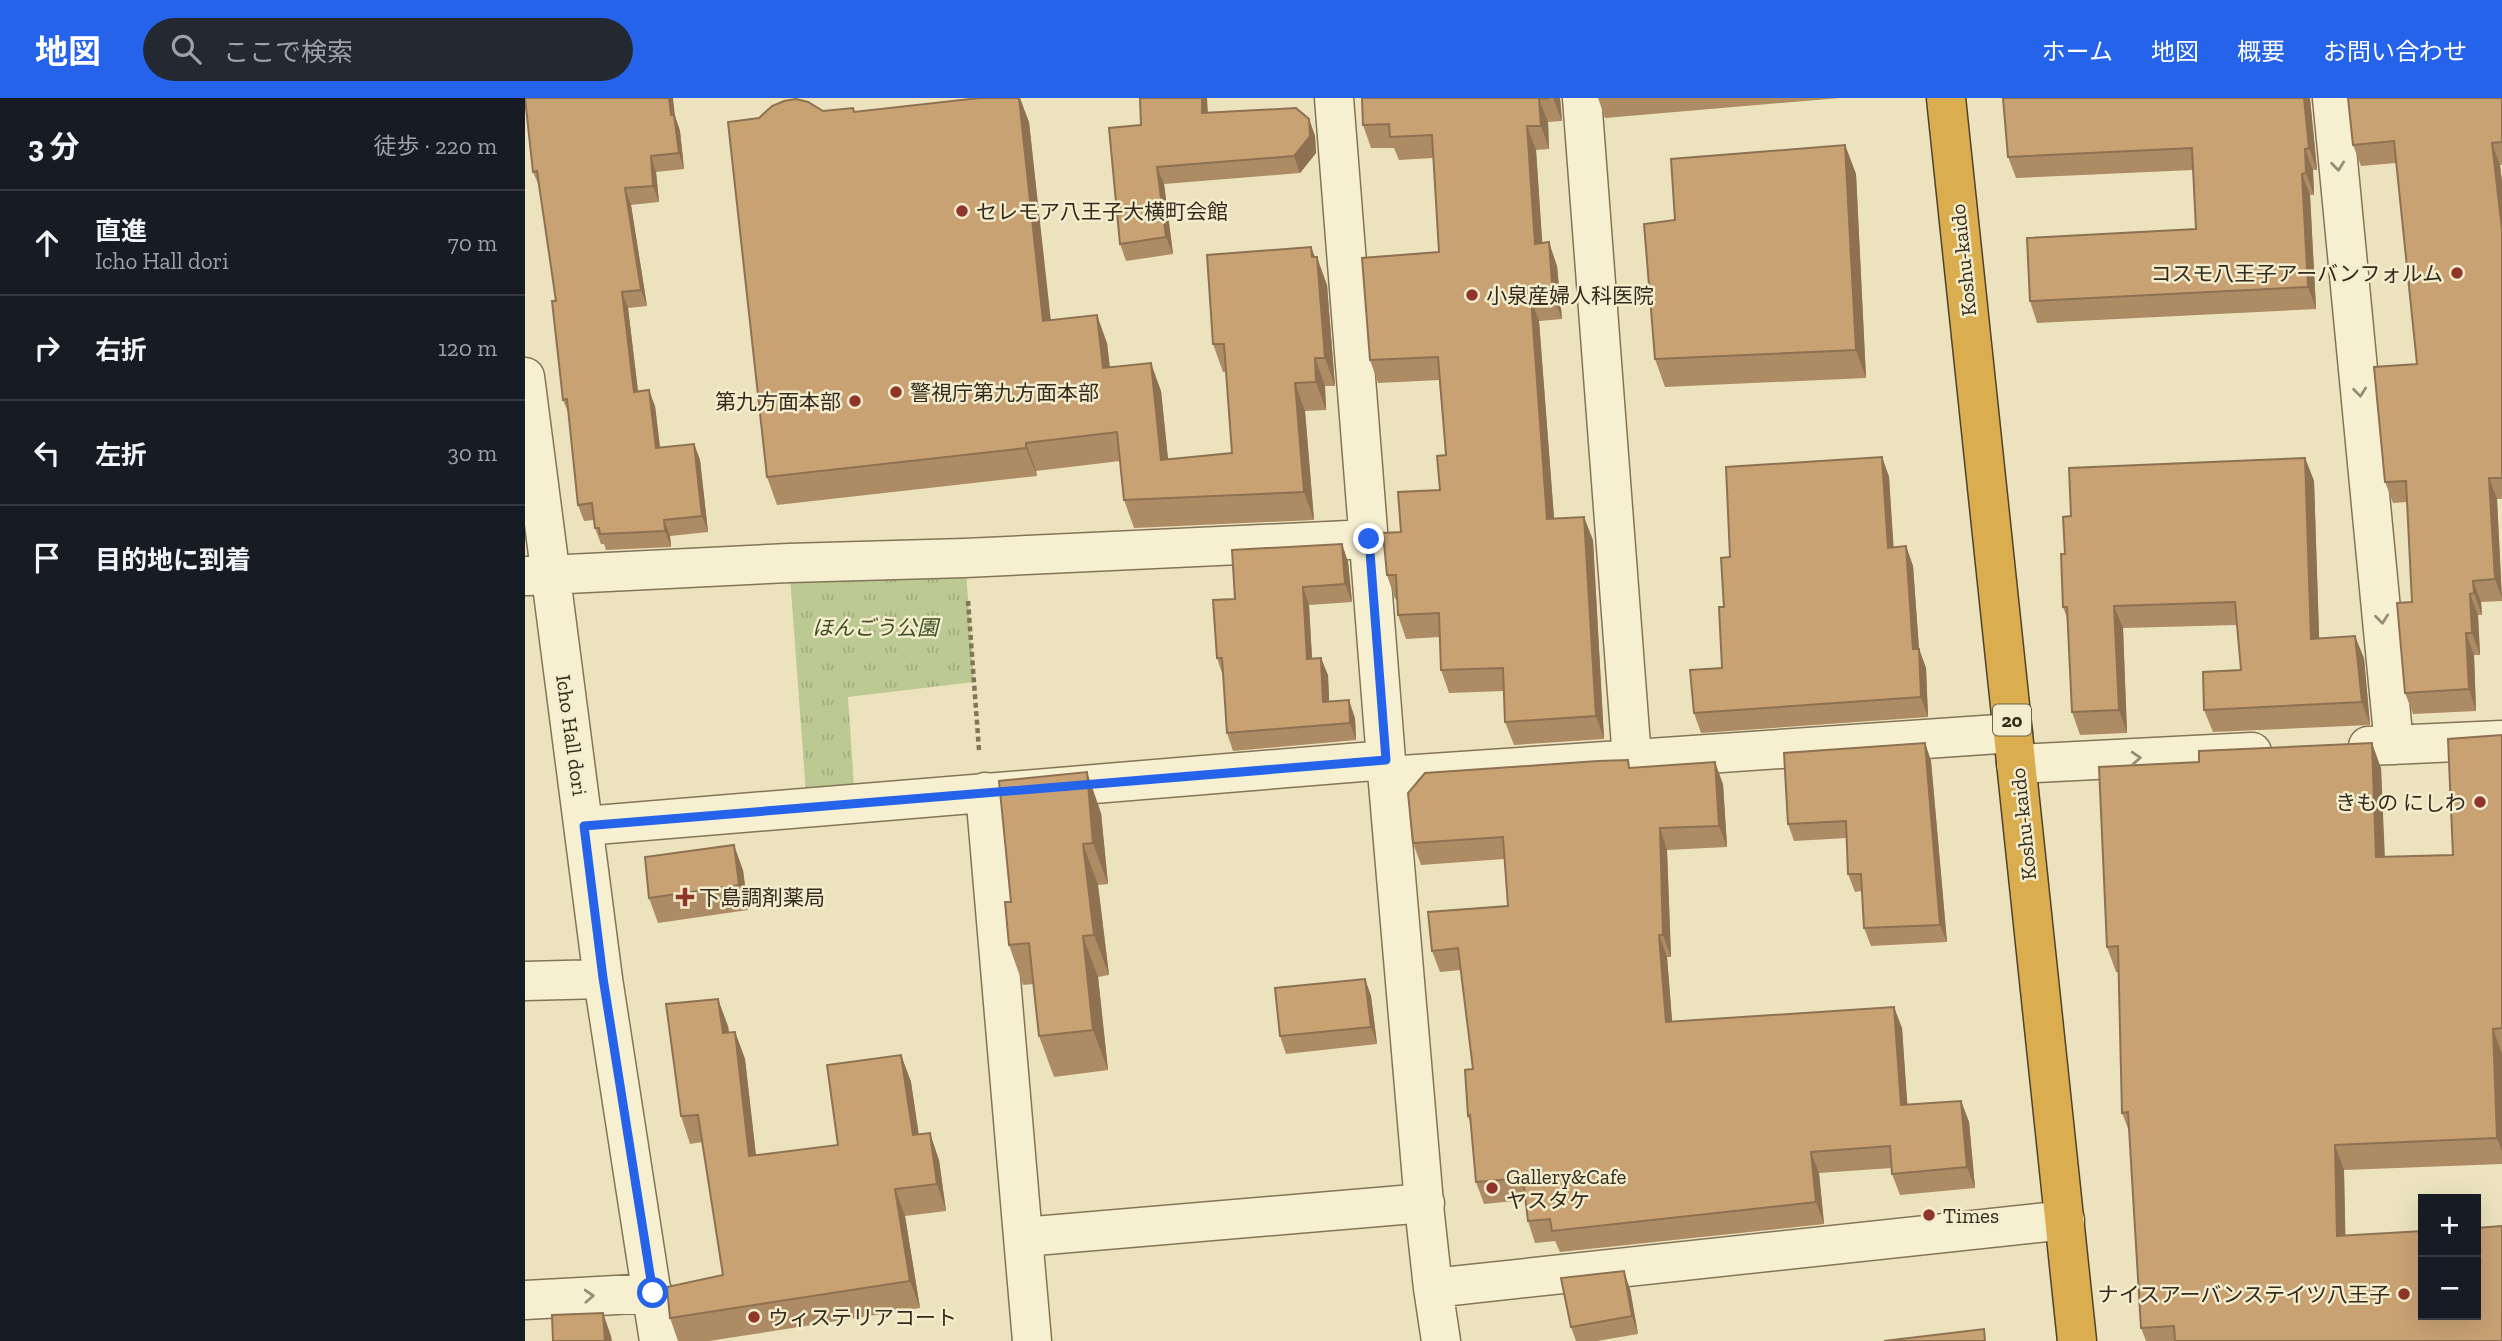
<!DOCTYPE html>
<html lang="ja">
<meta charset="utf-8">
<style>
:root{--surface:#171b24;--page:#242831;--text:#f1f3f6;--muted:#9ea1a6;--line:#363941;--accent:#2563eb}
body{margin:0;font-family:"Zilla Slab","Noto Sans JP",serif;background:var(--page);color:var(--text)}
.controls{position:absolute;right:21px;bottom:21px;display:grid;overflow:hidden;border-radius:0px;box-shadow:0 7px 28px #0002}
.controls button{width:63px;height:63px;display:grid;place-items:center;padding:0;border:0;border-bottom:2px solid var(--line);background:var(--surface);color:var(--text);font:35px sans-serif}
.stop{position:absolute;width:21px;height:21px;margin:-16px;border:5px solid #2563eb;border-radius:50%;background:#fff}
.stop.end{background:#2563eb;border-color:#fff;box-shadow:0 2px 7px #0008}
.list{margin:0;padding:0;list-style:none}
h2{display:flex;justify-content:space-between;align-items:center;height:91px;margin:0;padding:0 28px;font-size:30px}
h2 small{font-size:23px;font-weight:400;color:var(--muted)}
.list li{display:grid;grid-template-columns:46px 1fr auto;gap:21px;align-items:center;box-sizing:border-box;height:105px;padding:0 28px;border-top:2px solid var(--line)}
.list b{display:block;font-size:26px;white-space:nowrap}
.list p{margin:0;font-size:23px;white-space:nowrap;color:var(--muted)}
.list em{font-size:23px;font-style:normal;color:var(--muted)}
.icon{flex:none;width:38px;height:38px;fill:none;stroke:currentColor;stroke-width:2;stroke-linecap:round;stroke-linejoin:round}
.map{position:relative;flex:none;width:1977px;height:1243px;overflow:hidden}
header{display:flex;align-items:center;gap:42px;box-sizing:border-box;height:98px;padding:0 35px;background:var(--accent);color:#fff}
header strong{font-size:33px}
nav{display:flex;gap:38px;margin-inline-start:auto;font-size:24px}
.search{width:490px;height:63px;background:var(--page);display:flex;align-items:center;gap:18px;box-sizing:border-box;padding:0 24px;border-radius:38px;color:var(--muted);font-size:26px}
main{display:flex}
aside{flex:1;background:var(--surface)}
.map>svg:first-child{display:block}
.park{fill:url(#park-tufts)}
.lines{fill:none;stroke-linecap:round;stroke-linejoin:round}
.minor-casing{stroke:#837457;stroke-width:41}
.highway-casing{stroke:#51412c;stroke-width:41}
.path{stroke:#837457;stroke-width:4.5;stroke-dasharray:5 3.5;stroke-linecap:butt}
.minor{stroke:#f7f0d0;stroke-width:38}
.highway{stroke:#daae4f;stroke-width:38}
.wall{fill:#ad8b64}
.shaded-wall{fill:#8d7151}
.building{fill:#c9a274;stroke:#8d7151;stroke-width:2}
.oneway{stroke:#958d76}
.route{stroke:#2563eb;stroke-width:9}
.poi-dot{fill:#903529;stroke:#f4edcd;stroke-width:2.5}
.labels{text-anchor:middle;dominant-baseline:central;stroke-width:5;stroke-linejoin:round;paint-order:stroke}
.shield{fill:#f4edcd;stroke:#6d6451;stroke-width:2}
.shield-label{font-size:19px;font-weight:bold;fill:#332a1c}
.poi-label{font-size:21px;fill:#332a1c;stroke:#f4edcd;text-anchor:start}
.street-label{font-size:21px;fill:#332a1c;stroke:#f4edcd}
.park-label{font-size:21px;font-style:italic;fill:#3f4f23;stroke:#f4edcd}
</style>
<header>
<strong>地図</strong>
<div class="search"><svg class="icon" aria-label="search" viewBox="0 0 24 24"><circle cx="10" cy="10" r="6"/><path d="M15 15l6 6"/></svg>ここで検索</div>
<nav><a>ホーム</a><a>地図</a><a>概要</a><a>お問い合わせ</a></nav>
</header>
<main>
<aside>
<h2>3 分<small>徒歩 · 220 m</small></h2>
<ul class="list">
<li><svg class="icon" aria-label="ahead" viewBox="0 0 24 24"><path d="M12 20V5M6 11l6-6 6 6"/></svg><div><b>直進</b><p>Icho Hall dori</p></div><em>70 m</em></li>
<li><svg class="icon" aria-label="right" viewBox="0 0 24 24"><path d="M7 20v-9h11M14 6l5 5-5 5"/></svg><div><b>右折</b></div><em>120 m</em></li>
<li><svg class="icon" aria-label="left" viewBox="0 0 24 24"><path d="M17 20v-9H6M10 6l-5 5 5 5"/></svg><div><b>左折</b></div><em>30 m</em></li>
<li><svg class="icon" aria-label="arrive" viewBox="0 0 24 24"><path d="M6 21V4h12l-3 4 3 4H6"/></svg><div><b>目的地に到着</b></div></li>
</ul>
</aside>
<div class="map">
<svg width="1977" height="1243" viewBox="0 0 1977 1243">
<defs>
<pattern id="park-tufts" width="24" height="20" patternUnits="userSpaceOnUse" patternTransform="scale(1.75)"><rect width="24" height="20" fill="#bcc993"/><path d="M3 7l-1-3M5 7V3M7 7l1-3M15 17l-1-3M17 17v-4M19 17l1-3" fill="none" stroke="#a2ad7e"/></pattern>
</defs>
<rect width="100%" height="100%" fill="#ece3be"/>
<path class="park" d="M 440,460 L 449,584 L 323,599 L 330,704 L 282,709 L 264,465 Z"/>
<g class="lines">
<g class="minor-casing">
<path id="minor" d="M 809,0 L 861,662 L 900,1117 L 908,1190 L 916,1243
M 1057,0 L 1107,661
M 1807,0 L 1869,647
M 0,279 L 78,881 L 134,1243
M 2,478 L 264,465 L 440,460 L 844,441
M 1843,648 L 1977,642
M 1491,666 L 1727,654
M 863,678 L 1488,635
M 460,694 L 498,1139 L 900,1105
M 59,728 L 861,662
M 0,883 L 78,881
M 498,1139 L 507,1243
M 908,1190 L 1540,1122
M 0,1202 L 128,1195"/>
</g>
<g class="highway-casing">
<path id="highway" d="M 1421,0 L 1552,1243"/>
</g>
<path class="path" d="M 443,503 L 454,652"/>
<use href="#minor" class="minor"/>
<use href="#highway" class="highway"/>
</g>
<path class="wall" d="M 837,0 L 1035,0 L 1037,23 L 1023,24 L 1024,51 L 1011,52 L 1017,145 L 1032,168 L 1037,221 L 1014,223 L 1029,421 L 1068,442 L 1079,641 L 989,647 L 980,624 L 979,593 L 924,595 L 916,572 L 915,539 L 881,541 L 873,517 L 872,501 L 870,501 L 862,477 L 876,434 L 915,392 L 921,357 L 914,282 L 853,285 L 845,262 L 914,154 L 908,60 L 874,62 L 869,50 L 846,50 L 838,27 Z
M 1073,0 L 1315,0 L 1080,20 Z
M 1977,0 L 1977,67 L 1975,67 L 1977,84 L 1977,401 L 1972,401 L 1977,503 L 1956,504 L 1957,517 L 1953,517 L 1955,557 L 1949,557 L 1951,613 L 1888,616 L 1880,595 L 1887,504 L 1882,404 L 1868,405 L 1860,384 L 1892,266 L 1871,65 L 1836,68 L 1828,47 Z
M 1785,1 L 1792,72 L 1788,72 L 1789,97 L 1785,97 L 1791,211 L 1512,225 L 1505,203 L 1671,131 L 1668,72 L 1491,80 L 1483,59 Z
M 298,13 L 330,14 L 504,24 L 525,222 L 582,245 L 585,270 L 636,293 L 643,361 L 707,355 L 701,274 L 698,274 L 688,246 L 786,149 L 802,187 L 810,288 L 800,288 L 801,312 L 780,313 L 789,422 L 609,430 L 599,402 L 595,363 L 511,373 L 512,378 L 252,407 L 242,379 L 234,20 Z
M 683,15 L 784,21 L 790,38 L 791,55 L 775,75 L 639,86 L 648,156 L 601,163 L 595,146 L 616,27 Z
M 150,18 L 155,33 L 159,71 L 131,74 L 134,104 L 106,107 L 122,208 L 103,210 L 113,293 L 130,308 L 135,350 L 169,346 L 175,362 L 183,434 L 145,438 L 146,449 L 81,452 L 79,446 L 76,446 L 70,430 L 69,422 L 59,423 L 53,407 L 43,314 L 38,302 L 31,203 L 23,141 L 15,90 L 8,74 Z
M 1320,47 L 1331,76 L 1341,280 L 1140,289 L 1130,261 L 1150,122 Z
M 1357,359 L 1364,379 L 1368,449 L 1381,448 L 1388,468 L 1394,551 L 1401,570 L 1403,619 L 1176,635 L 1169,615 L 1197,570 L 1199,509 L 1205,459 Z
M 1780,360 L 1789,383 L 1794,540 L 1839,560 L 1845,627 L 1688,634 L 1679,612 L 1716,572 L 1712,527 L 1598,530 L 1602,635 L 1555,637 L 1547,614 L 1542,520 L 1538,509 L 1540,456 L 1546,418 Z
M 817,446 L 823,464 L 827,504 L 784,507 L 787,560 L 803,577 L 804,603 L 830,620 L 831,642 L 708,653 L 702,635 L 698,578 L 692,560 L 710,501 Z
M 1977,637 L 1977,1066 L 1819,1072 L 1820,1138 L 1977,1243 L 1621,1243 L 1616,1230 L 1604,1033 L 1597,1015 L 1593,874 L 1591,874 L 1582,849 L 1856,670 L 1859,759 L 1928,757 Z
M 1400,645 L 1406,663 L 1422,844 L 1346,848 L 1339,830 L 1337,793 L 1330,794 L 1323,776 L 1322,740 L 1269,743 L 1263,726 Z
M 1106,669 L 1198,686 L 1202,749 L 1142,752 L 1146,859 L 1142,859 L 1147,924 L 1377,930 L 1382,1007 L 1436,1003 L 1444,1024 L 1450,1090 L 1375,1097 L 1367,1076 L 1367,1070 L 1294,1075 L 1299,1126 L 1035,1154 L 1030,1143 L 1010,1145 L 1003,1123 L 1000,1102 L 959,1106 L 951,1084 L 946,1027 L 943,1018 L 948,971 L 936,872 L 915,874 L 907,853 L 983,808 L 979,761 L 896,767 L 888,745 Z
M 576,715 L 583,786 L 573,787 L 584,877 L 573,879 L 583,972 L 529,979 L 514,938 L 509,886 L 498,887 L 484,847 L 486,804 Z
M 218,772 L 223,812 L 133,825 L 124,800 Z
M 840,881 L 846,898 L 852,946 L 761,956 L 755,938 Z
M 203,928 L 204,935 L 210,934 L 220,961 L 231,1057 L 313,1047 L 376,957 L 386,984 L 393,1036 L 414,1062 L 421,1113 L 380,1118 L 395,1210 L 184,1243 L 153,1243 L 145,1220 L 198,1177 L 177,1044 L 165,1046 L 156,1018 Z
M 1105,1191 L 1113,1236 L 1072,1243 L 1051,1243 L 1046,1229 Z"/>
<path class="shaded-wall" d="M 144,0 L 148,0 L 150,18 L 155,33 L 159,71 L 154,55 L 146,17 Z
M 494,0 L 495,0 L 504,24 L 529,251 L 518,223 Z
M 677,0 L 682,0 L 684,32 L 677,15 Z
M 1028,0 L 1035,0 L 1037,23 Z
M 1779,0 L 1785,0 L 1792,72 L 1784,50 Z
M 1014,1 L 1023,24 L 1024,51 L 1016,28 Z
M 784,21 L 790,38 L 791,55 L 775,75 L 769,58 Z
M 1002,28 L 1011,52 L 1019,169 L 1010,146 Z
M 1967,45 L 1975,67 L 1977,84 L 1977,132 Z
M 1320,47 L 1331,76 L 1341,280 L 1331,252 Z
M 1780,51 L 1788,72 L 1789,97 L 1781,75 Z
M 126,58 L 131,74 L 134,104 L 128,88 Z
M 632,69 L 639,86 L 648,156 L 641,139 Z
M 1777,76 L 1785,97 L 1791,211 L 1783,189 Z
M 100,90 L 106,107 L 122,208 L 116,192 Z
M 1024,144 L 1032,168 L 1037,221 L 1028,198 Z
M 786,149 L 792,166 L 792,159 L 802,187 L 810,288 L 800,260 Z
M 97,194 L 103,210 L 115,310 L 109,294 Z
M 1006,200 L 1014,223 L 1031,445 L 1022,421 Z
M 572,217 L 582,245 L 588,298 L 578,270 Z
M 790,260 L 800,288 L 801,312 L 791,284 Z
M 626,265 L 636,293 L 646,390 L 636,362 Z
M 770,285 L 780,313 L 789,422 L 779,394 Z
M 124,292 L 130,308 L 137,366 L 131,350 Z
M 501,345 L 511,373 L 512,378 L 501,350 Z
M 169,346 L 175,362 L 183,434 L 177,418 Z
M 1357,359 L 1364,379 L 1370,469 L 1363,450 Z
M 1780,360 L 1789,383 L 1795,564 L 1786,541 Z
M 1964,380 L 1972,401 L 1977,501 L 1970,481 Z
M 1059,419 L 1068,442 L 1079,641 L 1071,618 Z
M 139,422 L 145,438 L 146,449 L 140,433 Z
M 817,446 L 823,464 L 827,504 L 820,486 Z
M 1381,448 L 1388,468 L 1394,551 L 1401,570 L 1403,619 L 1396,599 L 1388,551 Z
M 1948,483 L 1956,504 L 1957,517 L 1949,495 Z
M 778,489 L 784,507 L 788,578 L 782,561 Z
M 1945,496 L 1953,517 L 1955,557 L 1947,535 Z
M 1589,508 L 1598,530 L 1602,635 L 1594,612 Z
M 1941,535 L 1949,557 L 1951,613 L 1944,591 Z
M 1830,538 L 1839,560 L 1845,627 L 1837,604 Z
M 796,560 L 803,577 L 805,621 L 798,604 Z
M 824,602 L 830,620 L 831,642 L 825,625 Z
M 1400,645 L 1406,663 L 1422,844 L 1415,827 Z
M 1847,645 L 1856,670 L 1861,784 L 1851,759 Z
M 1190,664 L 1198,686 L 1202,749 L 1194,728 Z
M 562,674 L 576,715 L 583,786 L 568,745 Z
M 1135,730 L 1142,752 L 1146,859 L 1138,837 Z
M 558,746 L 573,787 L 584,877 L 569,837 Z
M 209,747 L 218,772 L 223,812 L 214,787 Z
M 1134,837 L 1142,859 L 1149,946 L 1141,924 Z
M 558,838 L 573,879 L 583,972 L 568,932 Z
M 840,881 L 846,898 L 852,946 L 846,929 Z
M 193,901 L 203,928 L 208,962 L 198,935 Z
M 1369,909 L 1377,930 L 1384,1029 L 1376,1007 Z
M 1968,931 L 1977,956 L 1977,1054 L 1972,1040 Z
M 210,934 L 220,961 L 234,1085 L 224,1058 Z
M 376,957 L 386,984 L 398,1064 L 388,1037 Z
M 1436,1003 L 1444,1024 L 1450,1090 L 1442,1069 Z
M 405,1035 L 414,1062 L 421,1113 L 412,1086 Z
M 1810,1047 L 1819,1072 L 1821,1163 L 1812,1138 Z
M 1286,1054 L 1294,1075 L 1299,1126 L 1291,1104 Z
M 370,1091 L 380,1118 L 395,1210 L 385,1183 Z
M 1099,1173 L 1105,1191 L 1113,1236 L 1107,1218 Z
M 78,1215 L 86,1238 L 87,1243 L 80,1243 Z"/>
<path class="building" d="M 0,0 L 144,0 L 146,17 L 149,17 L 154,55 L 126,58 L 128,88 L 100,90 L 116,192 L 97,194 L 109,294 L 124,292 L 131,350 L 169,346 L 177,418 L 139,422 L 140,433 L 75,436 L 74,430 L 70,430 L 67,405 L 53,407 L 42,301 L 38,302 L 27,203 L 31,203 L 12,73 L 8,74 Z
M 454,0 L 494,0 L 518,223 L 572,217 L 578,270 L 626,265 L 636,362 L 707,355 L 699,246 L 688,246 L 682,157 L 786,149 L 787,159 L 792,159 L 800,260 L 790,260 L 791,284 L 770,285 L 779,394 L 599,402 L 592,334 L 501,345 L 501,350 L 242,379 L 203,24 L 234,20 L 247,8 L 259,3 L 271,1 L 283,4 L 298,13 L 328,10 L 329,14 Z
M 615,0 L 677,0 L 677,15 L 771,10 L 784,21 L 785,38 L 769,58 L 632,69 L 641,139 L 595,146 L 584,30 L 616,27 Z
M 837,0 L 1025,0 L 1014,1 L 1016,28 L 1002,28 L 1010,146 L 1024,144 L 1028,198 L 1006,200 L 1022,421 L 1059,419 L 1071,618 L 980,624 L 978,570 L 916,572 L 914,515 L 873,517 L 871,477 L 862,477 L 858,435 L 876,434 L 873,394 L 915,392 L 912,358 L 921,357 L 913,259 L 845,262 L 837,160 L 914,154 L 907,37 L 865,39 L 864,26 L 838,27 Z
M 1478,0 L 1779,0 L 1784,50 L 1780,51 L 1781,75 L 1777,76 L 1783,189 L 1505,203 L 1502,140 L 1671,131 L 1667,50 L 1483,59 Z
M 1823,0 L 1977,0 L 1977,44 L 1967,45 L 1977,132 L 1977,380 L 1964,380 L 1970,481 L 1948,483 L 1949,495 L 1945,496 L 1947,535 L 1941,535 L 1944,591 L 1880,595 L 1872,505 L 1887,504 L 1881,383 L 1860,384 L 1849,269 L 1892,266 L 1869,43 L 1828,47 Z
M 1320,47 L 1331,252 L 1130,261 L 1119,126 L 1150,122 L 1146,61 Z
M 1357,359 L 1363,450 L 1381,448 L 1388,551 L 1394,551 L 1396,599 L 1169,615 L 1165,572 L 1197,570 L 1194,509 L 1199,509 L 1196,460 L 1205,459 L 1201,369 Z
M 1780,360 L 1786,541 L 1830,538 L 1837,604 L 1679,612 L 1678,574 L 1716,572 L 1710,504 L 1589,508 L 1594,612 L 1547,614 L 1542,509 L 1538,509 L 1536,456 L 1540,456 L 1538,419 L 1546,418 L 1544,370 Z
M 817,446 L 820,486 L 778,489 L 782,561 L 796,560 L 798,604 L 824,602 L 825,625 L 702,635 L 697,560 L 692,560 L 688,502 L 710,501 L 707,452 Z
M 1977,637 L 1977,930 L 1968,931 L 1972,1040 L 1810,1047 L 1812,1138 L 1898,1133 L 1898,1217 L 1951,1217 L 1951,1130 L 1977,1128 L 1977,1243 L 1650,1243 L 1649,1228 L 1616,1230 L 1603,1014 L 1597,1015 L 1593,848 L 1582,849 L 1574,669 L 1674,664 L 1674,653 L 1847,645 L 1851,759 L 1928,757 L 1923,641 Z
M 1400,645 L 1415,827 L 1339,830 L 1336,776 L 1323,776 L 1321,723 L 1263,726 L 1259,655 Z
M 1103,662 L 1104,670 L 1190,664 L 1194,728 L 1135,730 L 1138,837 L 1134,837 L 1141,924 L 1369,909 L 1376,1007 L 1436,1003 L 1442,1069 L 1367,1076 L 1365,1048 L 1286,1054 L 1291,1104 L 1027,1133 L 1025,1121 L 1003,1123 L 998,1080 L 951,1084 L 945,1017 L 943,1018 L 940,972 L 948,971 L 933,850 L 907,853 L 903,814 L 983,808 L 978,739 L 888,745 L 883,695 L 900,675 L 1073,663 Z
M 562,674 L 568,745 L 558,746 L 569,837 L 558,838 L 568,932 L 514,938 L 504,845 L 484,847 L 480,804 L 486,804 L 474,683 Z
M 209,747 L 214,787 L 124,800 L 120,759 Z
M 840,881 L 846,929 L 755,938 L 750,890 Z
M 193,901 L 198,935 L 210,934 L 224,1058 L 313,1047 L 302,967 L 376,957 L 388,1037 L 405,1035 L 412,1086 L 370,1091 L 385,1183 L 145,1220 L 142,1189 L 198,1177 L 173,1017 L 156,1018 L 141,906 Z
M 1099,1173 L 1107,1218 L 1046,1229 L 1036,1180 Z
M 78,1215 L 80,1243 L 28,1243 L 27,1217 Z
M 1459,1231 L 1460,1243 L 1359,1243 Z"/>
<defs><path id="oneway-chevron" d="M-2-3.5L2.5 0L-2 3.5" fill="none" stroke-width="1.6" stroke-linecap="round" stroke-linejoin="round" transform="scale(1.75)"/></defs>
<g class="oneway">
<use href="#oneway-chevron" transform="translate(1813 68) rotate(84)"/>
<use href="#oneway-chevron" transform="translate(1835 294) rotate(84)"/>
<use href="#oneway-chevron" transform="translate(1857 521) rotate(84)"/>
<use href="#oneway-chevron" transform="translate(1611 660) rotate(-3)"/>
<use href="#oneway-chevron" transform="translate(64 1198) rotate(-3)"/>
</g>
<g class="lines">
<path class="route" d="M 128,1195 L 78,880 L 59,728 L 861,662 L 844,441"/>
</g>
<g class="poi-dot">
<circle cx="437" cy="113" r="7"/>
<circle cx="1932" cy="175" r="7"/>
<circle cx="947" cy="197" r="7"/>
<circle cx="371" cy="294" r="7"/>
<circle cx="330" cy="303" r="7"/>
<circle cx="1955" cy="704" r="7"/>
<path d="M156.5 788.5h7v7h7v7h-7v7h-7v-7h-7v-7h7z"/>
<circle cx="967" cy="1090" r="7"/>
<circle cx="1404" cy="1117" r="7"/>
<circle cx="1879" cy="1196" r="7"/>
<circle cx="229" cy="1219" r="7"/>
</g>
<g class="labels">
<rect class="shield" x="1468" y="606.5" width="38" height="31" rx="5"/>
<g class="shield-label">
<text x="1487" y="622">20</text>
</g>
<g class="poi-label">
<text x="451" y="113">セレモア八王子大横町会館</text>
<text x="1918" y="175" text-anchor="end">コスモ八王子アーバンフォルム</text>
<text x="961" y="197">小泉産婦人科医院</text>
<text x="385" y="294">警視庁第九方面本部</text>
<text x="316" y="303" text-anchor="end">第九方面本部</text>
<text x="1941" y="704" text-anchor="end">きもの にしわ</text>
<text x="174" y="799">下島調剤薬局</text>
<text x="981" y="1078">Gallery&amp;Cafe<tspan x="981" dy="24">ヤスタケ</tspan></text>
<text x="1418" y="1117">Times</text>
<text x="1865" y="1196" text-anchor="end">ナイスアーバンステイツ八王子</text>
<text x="243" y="1219">ウィステリアコート</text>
</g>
<g class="street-label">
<text transform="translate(1438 162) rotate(-96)">Koshu-kaido</text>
<text transform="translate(47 637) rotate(82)">Icho Hall dori</text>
<text transform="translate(1498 726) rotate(-96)">Koshu-kaido</text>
</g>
<g class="park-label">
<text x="350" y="529">ほんごう公園</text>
</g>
</g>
</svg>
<div class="controls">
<button>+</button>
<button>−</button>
</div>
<div class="stop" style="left:128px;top:1195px"></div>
<div class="stop end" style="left:844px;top:441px"></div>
</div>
</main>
